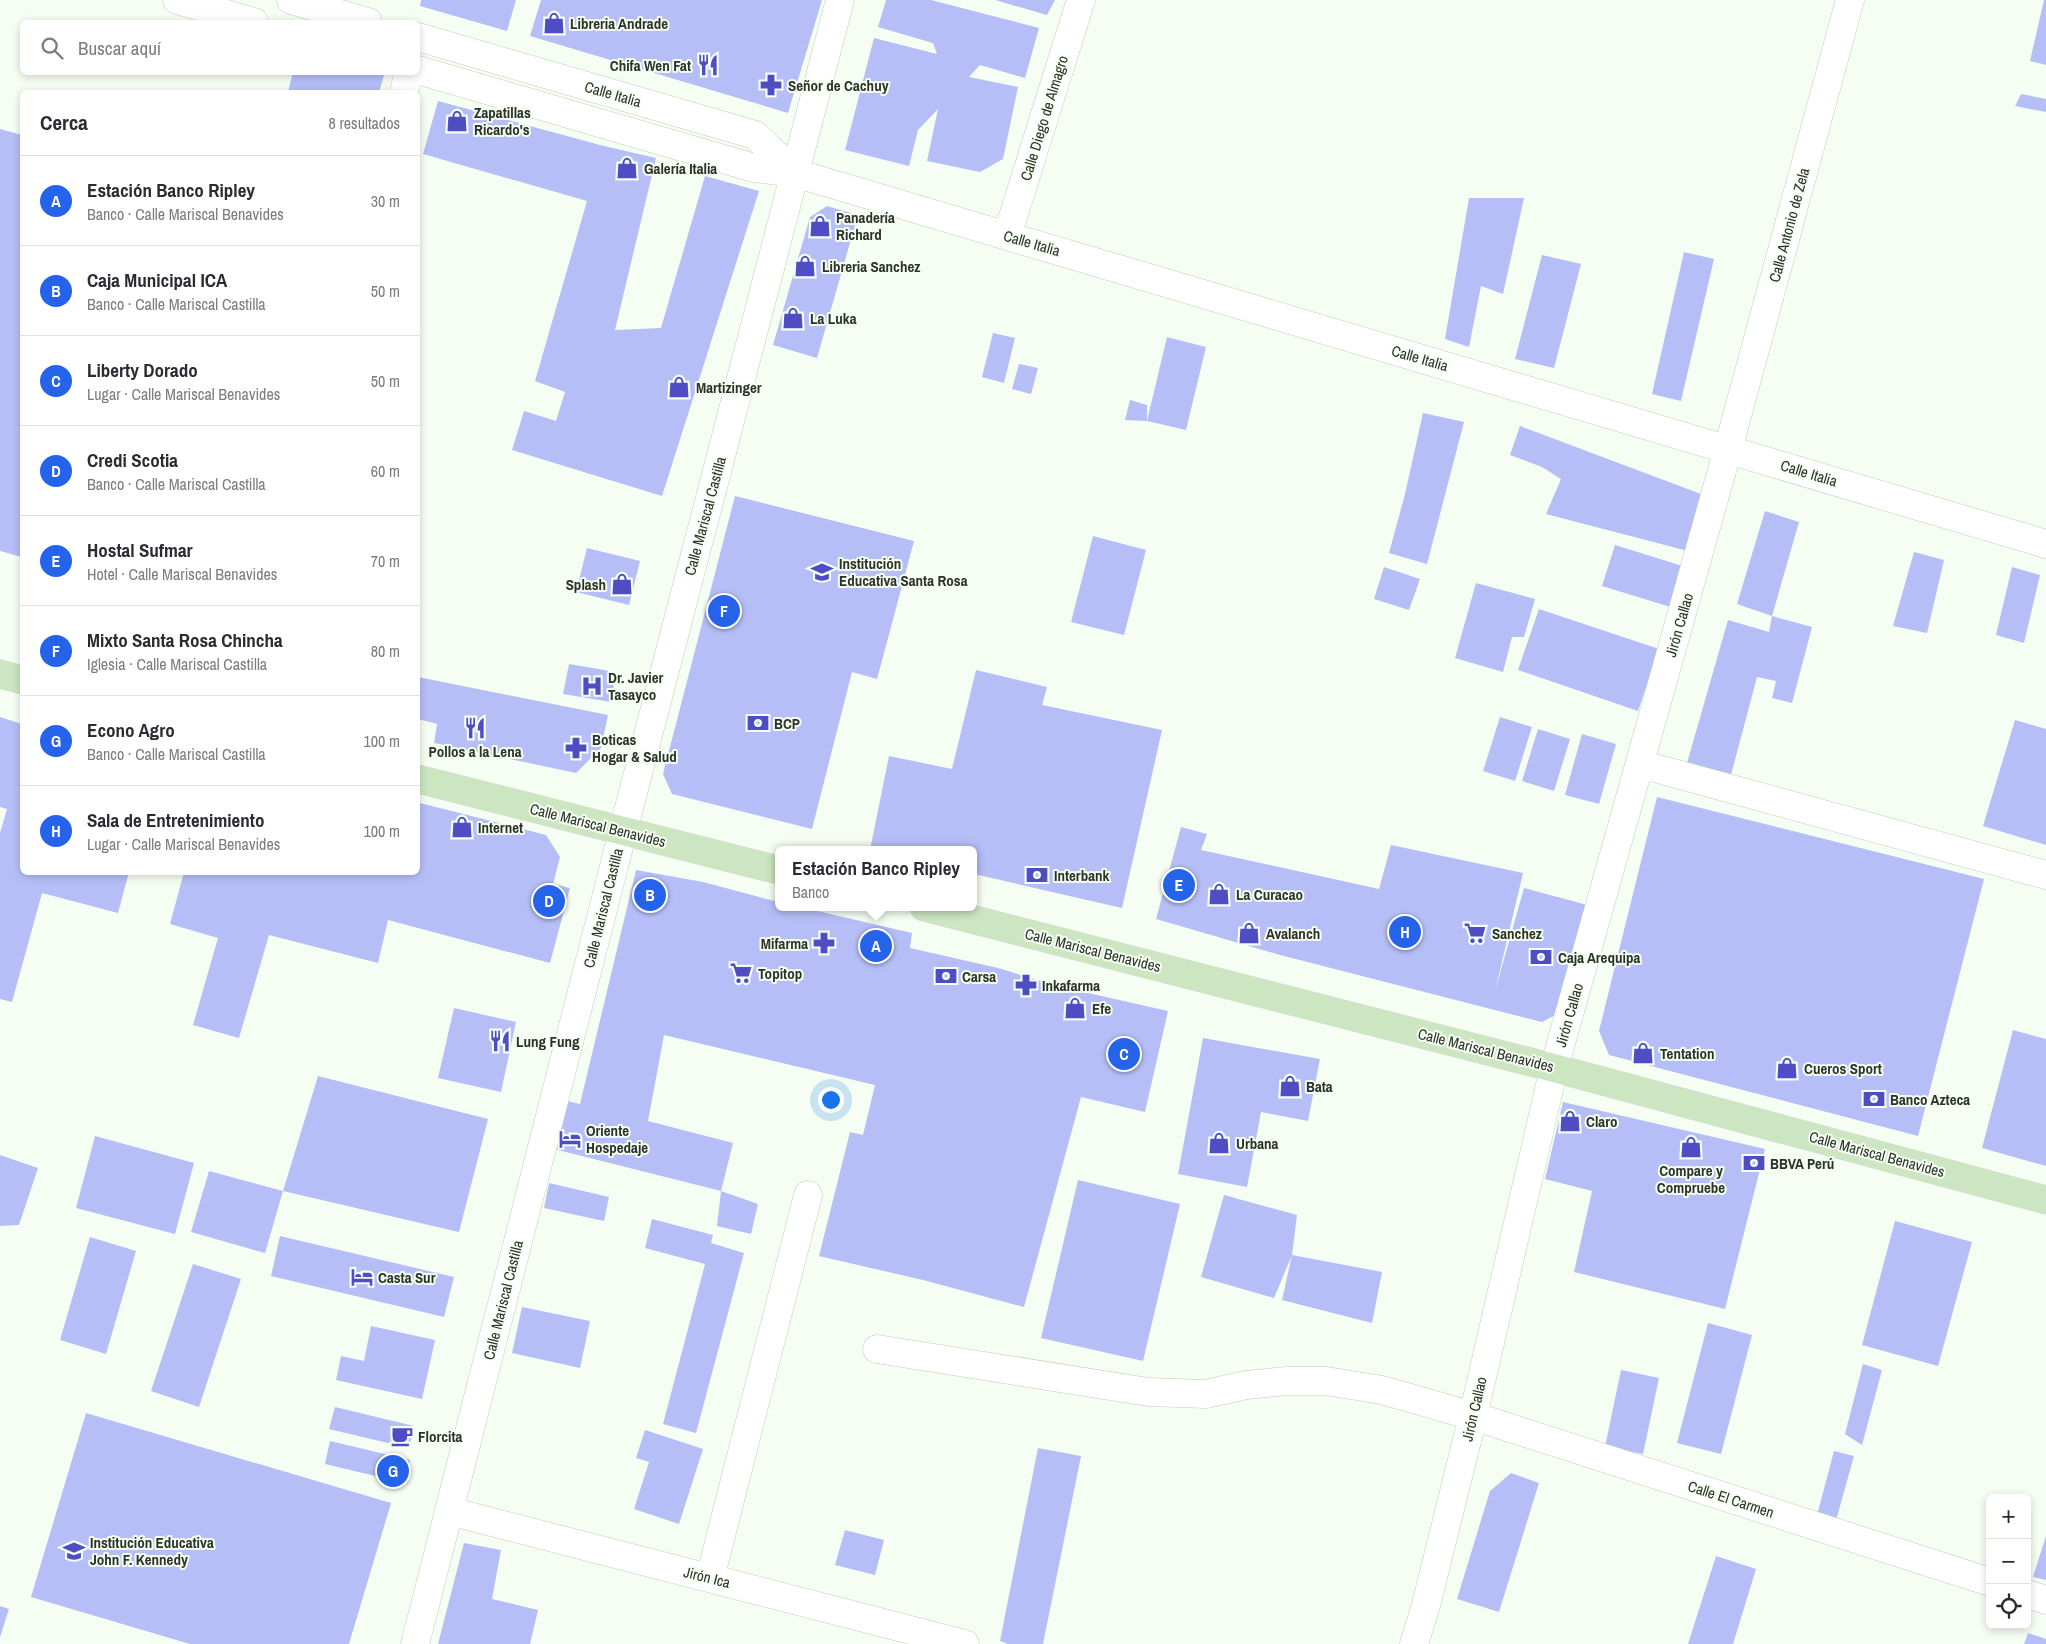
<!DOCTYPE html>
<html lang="es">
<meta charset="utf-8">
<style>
:root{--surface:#fff;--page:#f2f2f3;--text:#2b2b33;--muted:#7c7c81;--line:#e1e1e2;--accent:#2563eb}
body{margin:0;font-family:"Archivo Narrow",sans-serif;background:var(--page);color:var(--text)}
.controls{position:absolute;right:15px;bottom:15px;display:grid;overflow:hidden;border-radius:8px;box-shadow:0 2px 8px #0003}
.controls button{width:45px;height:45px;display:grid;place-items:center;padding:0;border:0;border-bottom:1px solid var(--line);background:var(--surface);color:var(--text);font:25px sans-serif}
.you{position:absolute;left:830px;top:1099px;width:18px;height:18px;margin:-12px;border:4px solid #fff;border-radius:50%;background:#1a73e8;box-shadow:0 0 0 8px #1a73e833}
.badge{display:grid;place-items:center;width:32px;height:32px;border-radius:50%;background:var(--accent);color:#fff;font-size:16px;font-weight:700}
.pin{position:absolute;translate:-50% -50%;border:2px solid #fff;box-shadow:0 1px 5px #0006}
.popup{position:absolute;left:775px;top:846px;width:202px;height:65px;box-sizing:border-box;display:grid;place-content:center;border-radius:8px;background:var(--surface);filter:drop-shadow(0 1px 4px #0005);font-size:16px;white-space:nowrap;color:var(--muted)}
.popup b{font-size:19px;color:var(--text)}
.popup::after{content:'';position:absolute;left:50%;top:100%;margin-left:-10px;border:10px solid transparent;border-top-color:var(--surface)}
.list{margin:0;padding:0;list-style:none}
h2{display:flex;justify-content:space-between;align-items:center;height:65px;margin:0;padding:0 20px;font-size:21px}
h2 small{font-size:16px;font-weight:400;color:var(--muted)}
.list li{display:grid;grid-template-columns:32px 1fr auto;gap:15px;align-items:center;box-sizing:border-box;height:90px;padding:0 20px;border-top:1px solid var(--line)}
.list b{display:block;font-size:19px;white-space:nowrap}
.list p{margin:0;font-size:16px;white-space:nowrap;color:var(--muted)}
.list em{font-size:16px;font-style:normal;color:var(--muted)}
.icon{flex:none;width:28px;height:28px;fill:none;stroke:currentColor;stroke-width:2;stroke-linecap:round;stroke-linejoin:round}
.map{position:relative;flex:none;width:2046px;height:1644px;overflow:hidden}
.search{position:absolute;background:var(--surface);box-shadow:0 2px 8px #0003;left:20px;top:20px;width:400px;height:55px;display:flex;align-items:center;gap:12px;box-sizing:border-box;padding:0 18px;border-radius:8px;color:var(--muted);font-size:19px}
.panel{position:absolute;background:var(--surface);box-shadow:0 2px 8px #0003;left:20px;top:90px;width:400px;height:785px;border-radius:8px}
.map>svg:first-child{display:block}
.building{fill:#b5bef7}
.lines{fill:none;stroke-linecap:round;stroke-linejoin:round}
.street-casing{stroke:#bccfb5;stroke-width:29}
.primary-casing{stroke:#d9dad8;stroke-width:29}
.street{stroke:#fff;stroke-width:28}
.primary{stroke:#cbe6c0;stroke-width:28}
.labels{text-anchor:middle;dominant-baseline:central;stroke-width:4;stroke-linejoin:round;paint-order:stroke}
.poi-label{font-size:15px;font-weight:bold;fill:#2b3228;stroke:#f6fef3;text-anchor:start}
.street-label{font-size:15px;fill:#2b3228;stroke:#f6fef3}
</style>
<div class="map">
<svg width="2046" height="1644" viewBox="0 0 2046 1644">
<rect width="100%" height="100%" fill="#f6fef3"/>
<path class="building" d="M 421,0 L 516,0 L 507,31 L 420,6 Z
M 541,0 L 822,0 L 788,113 L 530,36 Z
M 886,0 L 931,0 L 1039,28 L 1025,78 L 980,65 L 969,77 L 1018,87 L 1003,159 L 980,172 L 927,161 L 938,109 L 918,130 L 909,166 L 845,150 L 874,38 L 937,54 L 933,43 L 878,27 Z
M 995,0 L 1055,0 L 1047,15 Z
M 2044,0 L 2046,0 L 2046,65 L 2030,61 Z
M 293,72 L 385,72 L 379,92 L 288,92 Z
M 2021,94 L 2046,99 L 2046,112 L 2015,106 Z
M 438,101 L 600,145 L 656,158 L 615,330 L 661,328 L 705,176 L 759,191 L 662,496 L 512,450 L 524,411 L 556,421 L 565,392 L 535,381 L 587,201 L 423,154 Z
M 0,129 L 22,135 L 22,557 L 0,551 Z
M 1469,198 L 1524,198 L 1503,294 L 1481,286 L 1469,347 L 1445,339 Z
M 827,206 L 858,215 L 817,358 L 773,345 L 810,217 Z
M 1684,252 L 1714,259 L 1681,401 L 1652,394 Z
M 1542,255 L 1581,264 L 1554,368 L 1515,359 Z
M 993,333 L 1015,338 L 1004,383 L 982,377 Z
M 1167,337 L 1206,347 L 1186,430 L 1147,421 Z
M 1019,364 L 1038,368 L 1031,394 L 1012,389 Z
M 1130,400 L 1147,405 L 1147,421 L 1125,420 Z
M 1423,413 L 1464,422 L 1427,564 L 1389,553 L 1405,494 Z
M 1520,426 L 1701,494 L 1688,551 L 1546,514 L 1561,479 L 1542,467 L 1510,455 Z
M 735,496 L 914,541 L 877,679 L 852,672 L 812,829 L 672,794 L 663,774 Z
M 1765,511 L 1799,522 L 1772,616 L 1812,627 L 1792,703 L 1772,698 L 1776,681 L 1757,677 L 1731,775 L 1687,763 L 1728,620 L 1769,632 L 1772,616 L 1737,604 Z
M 1093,536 L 1146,550 L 1124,635 L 1071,622 Z
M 1615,545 L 1689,568 L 1677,609 L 1602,586 Z
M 587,548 L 640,561 L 629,605 L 576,592 Z
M 1914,552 L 1944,560 L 1927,633 L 1893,626 Z
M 1384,567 L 1420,579 L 1409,610 L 1374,599 Z
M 2012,567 L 2040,575 L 2024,643 L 1996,635 Z
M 1476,583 L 1535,599 L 1524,637 L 1512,637 L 1503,672 L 1455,658 Z
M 1539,609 L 1659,649 L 1638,711 L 1518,670 Z
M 569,664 L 616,672 L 611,702 L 563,694 Z
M 976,670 L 1047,687 L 1042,705 L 1162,730 L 1122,908 L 974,874 L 974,850 L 870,850 L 889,756 L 952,769 Z
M 418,677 L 608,715 L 601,748 L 576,773 L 434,743 L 437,724 L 418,719 Z
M 0,717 L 22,724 L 22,872 L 129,872 L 118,913 L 42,893 L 12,1002 L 0,999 L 0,833 L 7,809 L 0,807 Z
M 1500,717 L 1532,727 L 1515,781 L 1483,771 Z
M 2015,720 L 2046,729 L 2046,845 L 1983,826 Z
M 1538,729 L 1570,739 L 1554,791 L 1522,781 Z
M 1582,734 L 1616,744 L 1599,804 L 1565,795 Z
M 1657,797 L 1984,879 L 1918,1136 L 1609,1055 L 1599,1031 Z
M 420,803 L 546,835 L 560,857 L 553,884 L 570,888 L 550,963 L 388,920 L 378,963 L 269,935 L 239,1038 L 193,1025 L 218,938 L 170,924 L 184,872 L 418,872 L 418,812 Z
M 1181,827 L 1207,834 L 1201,850 L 1379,889 L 1391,845 L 1523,873 L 1495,991 L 1524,888 L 1591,906 L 1561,1012 L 1542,1022 L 1280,955 L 1156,919 Z
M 636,870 L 703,882 L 778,902 L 778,907 L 800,907 L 912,933 L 910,948 L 998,968 L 1057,986 L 1168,1011 L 1145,1112 L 1081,1097 L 1024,1307 L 923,1280 L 819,1256 L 850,1132 L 863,1135 L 875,1085 L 664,1035 L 648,1121 L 733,1143 L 721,1191 L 554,1149 L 567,1101 L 580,1104 Z
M 454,1008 L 516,1022 L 501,1092 L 438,1078 Z
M 2013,1030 L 2046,1039 L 2046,1166 L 1982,1148 Z
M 1203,1038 L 1320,1059 L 1308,1121 L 1261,1112 L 1247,1187 L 1178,1174 Z
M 318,1076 L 488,1119 L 459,1232 L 283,1191 Z
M 1563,1102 L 1765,1149 L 1725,1309 L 1574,1272 L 1592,1191 L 1545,1179 Z
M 95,1136 L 194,1163 L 175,1234 L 76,1208 Z
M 0,1155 L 38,1168 L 19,1225 L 0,1226 Z
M 209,1171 L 283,1191 L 265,1253 L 191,1232 Z
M 1078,1180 L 1180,1204 L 1143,1361 L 1041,1338 Z
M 549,1183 L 609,1197 L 604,1221 L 544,1208 Z
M 721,1191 L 758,1204 L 751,1234 L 717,1226 Z
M 1224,1195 L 1297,1215 L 1292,1255 L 1274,1298 L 1201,1277 Z
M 652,1219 L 713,1235 L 711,1243 L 744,1253 L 696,1433 L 663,1424 L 705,1264 L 645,1248 Z
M 1895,1221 L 1972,1242 L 1938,1366 L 1862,1345 Z
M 280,1236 L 454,1277 L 444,1317 L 271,1276 Z
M 90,1237 L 136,1251 L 106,1354 L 60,1340 Z
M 1292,1255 L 1382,1272 L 1372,1323 L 1282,1300 Z
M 193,1264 L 241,1279 L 199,1407 L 151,1391 Z
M 522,1307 L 590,1321 L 580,1368 L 512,1353 Z
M 1708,1323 L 1752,1335 L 1721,1454 L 1677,1443 Z
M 371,1326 L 435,1340 L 422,1399 L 336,1380 L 341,1356 L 364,1361 Z
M 1863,1364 L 1882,1370 L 1862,1445 L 1845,1434 Z
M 1621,1370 L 1659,1378 L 1643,1454 L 1605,1447 Z
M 335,1407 L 414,1426 L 409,1448 L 329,1429 Z
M 86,1413 L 391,1503 L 349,1644 L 190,1644 L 31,1597 Z
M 645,1430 L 703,1449 L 679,1524 L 634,1509 L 649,1462 L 636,1458 Z
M 330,1441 L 410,1460 L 405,1483 L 325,1464 Z
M 1038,1448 L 1081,1456 L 1043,1644 L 1008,1644 L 1000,1641 Z
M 1834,1451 L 1854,1456 L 1835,1524 L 1816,1519 Z
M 1511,1473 L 1539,1483 L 1499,1612 L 1457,1599 L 1490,1491 Z
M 845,1530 L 884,1540 L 875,1575 L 835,1565 Z
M 2046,1536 L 2046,1580 L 2033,1577 Z
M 464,1543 L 501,1550 L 492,1599 L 538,1610 L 530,1644 L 438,1644 Z
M 1716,1556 L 1756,1569 L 1733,1644 L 1688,1644 Z
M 0,1606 L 9,1609 L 0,1637 Z
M 2028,1633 L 2046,1639 L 2046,1644 L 2024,1644 Z"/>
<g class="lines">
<g class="street-casing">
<path id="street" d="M 177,0 L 254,22
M 291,0 L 368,22
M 418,37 L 755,135 L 795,173
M 418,70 L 754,168 L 795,173 L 2046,544
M 404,92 L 409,72
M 1007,236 L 1081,0
M 1640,764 L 2046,875
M 877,1349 L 1148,1392 L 1206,1394 L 1246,1385 L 1287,1381 L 1326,1381 L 1382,1390 L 1473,1416 L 1990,1582
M 449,1511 L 965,1644
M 710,1578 L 808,1195
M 2027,1594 L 2046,1600
M 415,1644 L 623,831 L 840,0
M 1414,1644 L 1426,1605 L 1473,1416 L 1554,1068 L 1728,449 L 1850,0"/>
</g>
<g class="primary-casing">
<path id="primary" d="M 0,674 L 22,680
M 418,779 L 778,870
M 924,907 L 1554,1068 L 2046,1200"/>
</g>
<use href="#street" class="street"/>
<use href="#primary" class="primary"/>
</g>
<defs>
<g id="shop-bare" transform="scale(1.725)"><path d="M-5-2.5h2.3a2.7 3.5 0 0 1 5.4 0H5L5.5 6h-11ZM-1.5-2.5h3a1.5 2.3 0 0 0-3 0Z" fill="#4e4dc3" stroke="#f6fef3" stroke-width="2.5" paint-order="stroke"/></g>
<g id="restaurant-bare" transform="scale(1.725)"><path d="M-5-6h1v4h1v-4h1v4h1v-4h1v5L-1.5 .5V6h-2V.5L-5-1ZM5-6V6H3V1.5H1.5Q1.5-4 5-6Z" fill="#4e4dc3" stroke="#f6fef3" stroke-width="2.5" paint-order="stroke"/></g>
<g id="pharmacy-bare" transform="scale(1.725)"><path d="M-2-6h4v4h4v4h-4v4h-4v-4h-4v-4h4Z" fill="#4e4dc3" stroke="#f6fef3" stroke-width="2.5" paint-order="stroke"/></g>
<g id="school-bare" transform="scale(1.725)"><path d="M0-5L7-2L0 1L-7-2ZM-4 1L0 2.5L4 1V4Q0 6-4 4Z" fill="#4e4dc3" stroke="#f6fef3" stroke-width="2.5" paint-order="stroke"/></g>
<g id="hospital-bare" transform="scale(1.725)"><path d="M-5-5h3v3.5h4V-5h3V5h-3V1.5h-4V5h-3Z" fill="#4e4dc3" stroke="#f6fef3" stroke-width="2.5" paint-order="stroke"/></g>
<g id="bank-bare" transform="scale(1.725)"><path d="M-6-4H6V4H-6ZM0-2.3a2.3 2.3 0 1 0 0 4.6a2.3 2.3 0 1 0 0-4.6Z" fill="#4e4dc3" stroke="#f6fef3" stroke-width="2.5" paint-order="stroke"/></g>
<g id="supermarket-bare" transform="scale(1.725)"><path d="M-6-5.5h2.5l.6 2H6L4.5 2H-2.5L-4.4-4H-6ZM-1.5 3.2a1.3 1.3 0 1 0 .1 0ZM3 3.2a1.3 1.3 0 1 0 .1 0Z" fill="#4e4dc3" stroke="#f6fef3" stroke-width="2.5" paint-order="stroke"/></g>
<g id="hotel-bare" transform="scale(1.725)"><path d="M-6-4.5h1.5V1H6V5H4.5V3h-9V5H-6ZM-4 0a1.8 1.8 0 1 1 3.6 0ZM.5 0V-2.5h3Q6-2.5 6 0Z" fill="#4e4dc3" stroke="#f6fef3" stroke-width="2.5" paint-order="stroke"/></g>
<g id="cafe-bare" transform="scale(1.725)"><path d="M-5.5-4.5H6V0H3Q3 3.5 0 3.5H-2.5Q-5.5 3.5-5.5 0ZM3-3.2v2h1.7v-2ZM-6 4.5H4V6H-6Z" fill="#4e4dc3" stroke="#f6fef3" stroke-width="2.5" paint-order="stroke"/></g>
</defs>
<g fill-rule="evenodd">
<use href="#shop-bare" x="554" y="23"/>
<use href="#restaurant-bare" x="708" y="65"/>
<use href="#pharmacy-bare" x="771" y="85"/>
<use href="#shop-bare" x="457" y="121"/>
<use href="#shop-bare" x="627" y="168"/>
<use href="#shop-bare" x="820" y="226"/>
<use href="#shop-bare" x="805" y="266"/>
<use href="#shop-bare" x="793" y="318"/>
<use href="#shop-bare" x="679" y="387"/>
<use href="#school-bare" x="822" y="572"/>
<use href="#shop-bare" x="622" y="584"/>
<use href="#hospital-bare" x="592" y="686"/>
<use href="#bank-bare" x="758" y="723"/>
<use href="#restaurant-bare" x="475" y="728"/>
<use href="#pharmacy-bare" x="576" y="748"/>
<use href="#shop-bare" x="462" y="827"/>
<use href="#bank-bare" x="1037" y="875"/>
<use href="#shop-bare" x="1219" y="894"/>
<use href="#shop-bare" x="1249" y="933"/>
<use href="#supermarket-bare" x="1475" y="933"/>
<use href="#pharmacy-bare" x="824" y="943"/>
<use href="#bank-bare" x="1541" y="957"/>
<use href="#supermarket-bare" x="741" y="973"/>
<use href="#bank-bare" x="946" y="976"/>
<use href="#pharmacy-bare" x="1026" y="985"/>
<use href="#shop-bare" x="1075" y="1008"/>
<use href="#restaurant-bare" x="500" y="1041"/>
<use href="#shop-bare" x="1643" y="1053"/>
<use href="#shop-bare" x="1787" y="1068"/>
<use href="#shop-bare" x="1290" y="1086"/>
<use href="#bank-bare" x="1874" y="1099"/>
<use href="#shop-bare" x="1570" y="1121"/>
<use href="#hotel-bare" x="570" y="1139"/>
<use href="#shop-bare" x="1219" y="1143"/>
<use href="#shop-bare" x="1691" y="1147"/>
<use href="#bank-bare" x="1754" y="1163"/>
<use href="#hotel-bare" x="362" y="1277"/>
<use href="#cafe-bare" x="402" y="1436"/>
<use href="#school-bare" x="74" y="1551"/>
</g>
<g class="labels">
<g class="poi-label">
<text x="570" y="23">Libreria Andrade</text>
<text x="691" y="65" text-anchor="end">Chifa Wen Fat</text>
<text x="788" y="85">Señor de Cachuy</text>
<text x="474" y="112">Zapatillas<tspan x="474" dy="17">Ricardo's</tspan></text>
<text x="644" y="168">Galería Italia</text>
<text x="836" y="217">Panadería<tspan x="836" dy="17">Richard</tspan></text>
<text x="822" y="266">Libreria Sanchez</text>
<text x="810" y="318">La Luka</text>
<text x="696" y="387">Martizinger</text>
<text x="839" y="563">Institución<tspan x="839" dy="17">Educativa Santa Rosa</tspan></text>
<text x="606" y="584" text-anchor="end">Splash</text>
<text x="608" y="677">Dr. Javier<tspan x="608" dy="17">Tasayco</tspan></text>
<text x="774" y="723">BCP</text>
<text x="592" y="739">Boticas<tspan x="592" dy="17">Hogar &amp; Salud</tspan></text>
<text x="475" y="751" text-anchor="middle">Pollos a la Lena</text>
<text x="478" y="827">Internet</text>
<text x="1054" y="875">Interbank</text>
<text x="1236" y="894">La Curacao</text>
<text x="1266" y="933">Avalanch</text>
<text x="1492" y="933">Sanchez</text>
<text x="808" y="943" text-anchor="end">Mifarma</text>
<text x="1558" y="957">Caja Arequipa</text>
<text x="758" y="973">Topitop</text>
<text x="962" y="976">Carsa</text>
<text x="1042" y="985">Inkafarma</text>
<text x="1092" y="1008">Efe</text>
<text x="516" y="1041">Lung Fung</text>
<text x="1660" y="1053">Tentation</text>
<text x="1804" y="1068">Cueros Sport</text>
<text x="1306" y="1086">Bata</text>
<text x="1890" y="1099">Banco Azteca</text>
<text x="1586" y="1121">Claro</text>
<text x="586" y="1130">Oriente<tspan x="586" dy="17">Hospedaje</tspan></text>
<text x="1236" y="1143">Urbana</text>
<text x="1770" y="1163">BBVA Perú</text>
<text x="1691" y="1170" text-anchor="middle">Compare y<tspan x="1691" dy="17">Compruebe</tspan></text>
<text x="378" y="1277">Casta Sur</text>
<text x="418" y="1436">Florcita</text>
<text x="90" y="1542">Institución Educativa<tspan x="90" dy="17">John F. Kennedy</tspan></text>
</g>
<g class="street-label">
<text transform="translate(613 94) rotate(16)">Calle Italia</text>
<text transform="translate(1044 118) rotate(-73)">Calle Diego de Almagro</text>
<text transform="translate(1789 225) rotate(-75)">Calle Antonio de Zela</text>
<text transform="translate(1032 243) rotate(16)">Calle Italia</text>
<text transform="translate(1420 358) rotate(16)">Calle Italia</text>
<text transform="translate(1809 473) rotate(17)">Calle Italia</text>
<text transform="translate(705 516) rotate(-75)">Calle Mariscal Castilla</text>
<text transform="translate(1679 625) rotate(-74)">Jirón Callao</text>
<text transform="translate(598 825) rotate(14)">Calle Mariscal Benavides</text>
<text transform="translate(603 908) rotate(-76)">Calle Mariscal Castilla</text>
<text transform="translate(1093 950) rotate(14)">Calle Mariscal Benavides</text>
<text transform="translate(1569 1015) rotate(-74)">Jirón Callao</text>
<text transform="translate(1486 1050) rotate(14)">Calle Mariscal Benavides</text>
<text transform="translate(1877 1154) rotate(15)">Calle Mariscal Benavides</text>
<text transform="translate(503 1300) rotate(-76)">Calle Mariscal Castilla</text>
<text transform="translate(1474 1409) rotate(-77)">Jirón Callao</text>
<text transform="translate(1731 1499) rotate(18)">Calle El Carmen</text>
<text transform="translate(707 1577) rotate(14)">Jirón Ica</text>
</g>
</g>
</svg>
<div class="controls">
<button>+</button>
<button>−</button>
<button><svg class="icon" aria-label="locate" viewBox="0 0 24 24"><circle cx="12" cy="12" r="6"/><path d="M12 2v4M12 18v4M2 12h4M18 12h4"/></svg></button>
</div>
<div class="you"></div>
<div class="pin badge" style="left:876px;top:946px">A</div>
<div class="popup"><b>Estación Banco Ripley</b>Banco</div>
<div class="pin badge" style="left:650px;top:895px">B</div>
<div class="pin badge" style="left:1124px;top:1054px">C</div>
<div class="pin badge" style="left:549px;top:901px">D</div>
<div class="pin badge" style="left:1179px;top:885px">E</div>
<div class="pin badge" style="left:724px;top:611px">F</div>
<div class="pin badge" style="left:393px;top:1471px">G</div>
<div class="pin badge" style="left:1405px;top:932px">H</div>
<div class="search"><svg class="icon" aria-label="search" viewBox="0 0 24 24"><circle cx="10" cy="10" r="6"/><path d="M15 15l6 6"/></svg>Buscar aquí</div>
<section class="panel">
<h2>Cerca<small>8 resultados</small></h2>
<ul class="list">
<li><span class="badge">A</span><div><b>Estación Banco Ripley</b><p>Banco · Calle Mariscal Benavides</p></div><em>30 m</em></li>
<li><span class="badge">B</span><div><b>Caja Municipal ICA</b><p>Banco · Calle Mariscal Castilla</p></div><em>50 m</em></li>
<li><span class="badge">C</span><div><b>Liberty Dorado</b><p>Lugar · Calle Mariscal Benavides</p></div><em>50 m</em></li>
<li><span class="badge">D</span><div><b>Credi Scotia</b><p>Banco · Calle Mariscal Castilla</p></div><em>60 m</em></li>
<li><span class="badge">E</span><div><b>Hostal Sufmar</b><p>Hotel · Calle Mariscal Benavides</p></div><em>70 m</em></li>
<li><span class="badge">F</span><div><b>Mixto Santa Rosa Chincha</b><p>Iglesia · Calle Mariscal Castilla</p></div><em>80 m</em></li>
<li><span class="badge">G</span><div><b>Econo Agro</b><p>Banco · Calle Mariscal Castilla</p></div><em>100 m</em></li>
<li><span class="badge">H</span><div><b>Sala de Entretenimiento</b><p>Lugar · Calle Mariscal Benavides</p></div><em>100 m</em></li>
</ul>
</section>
</div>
